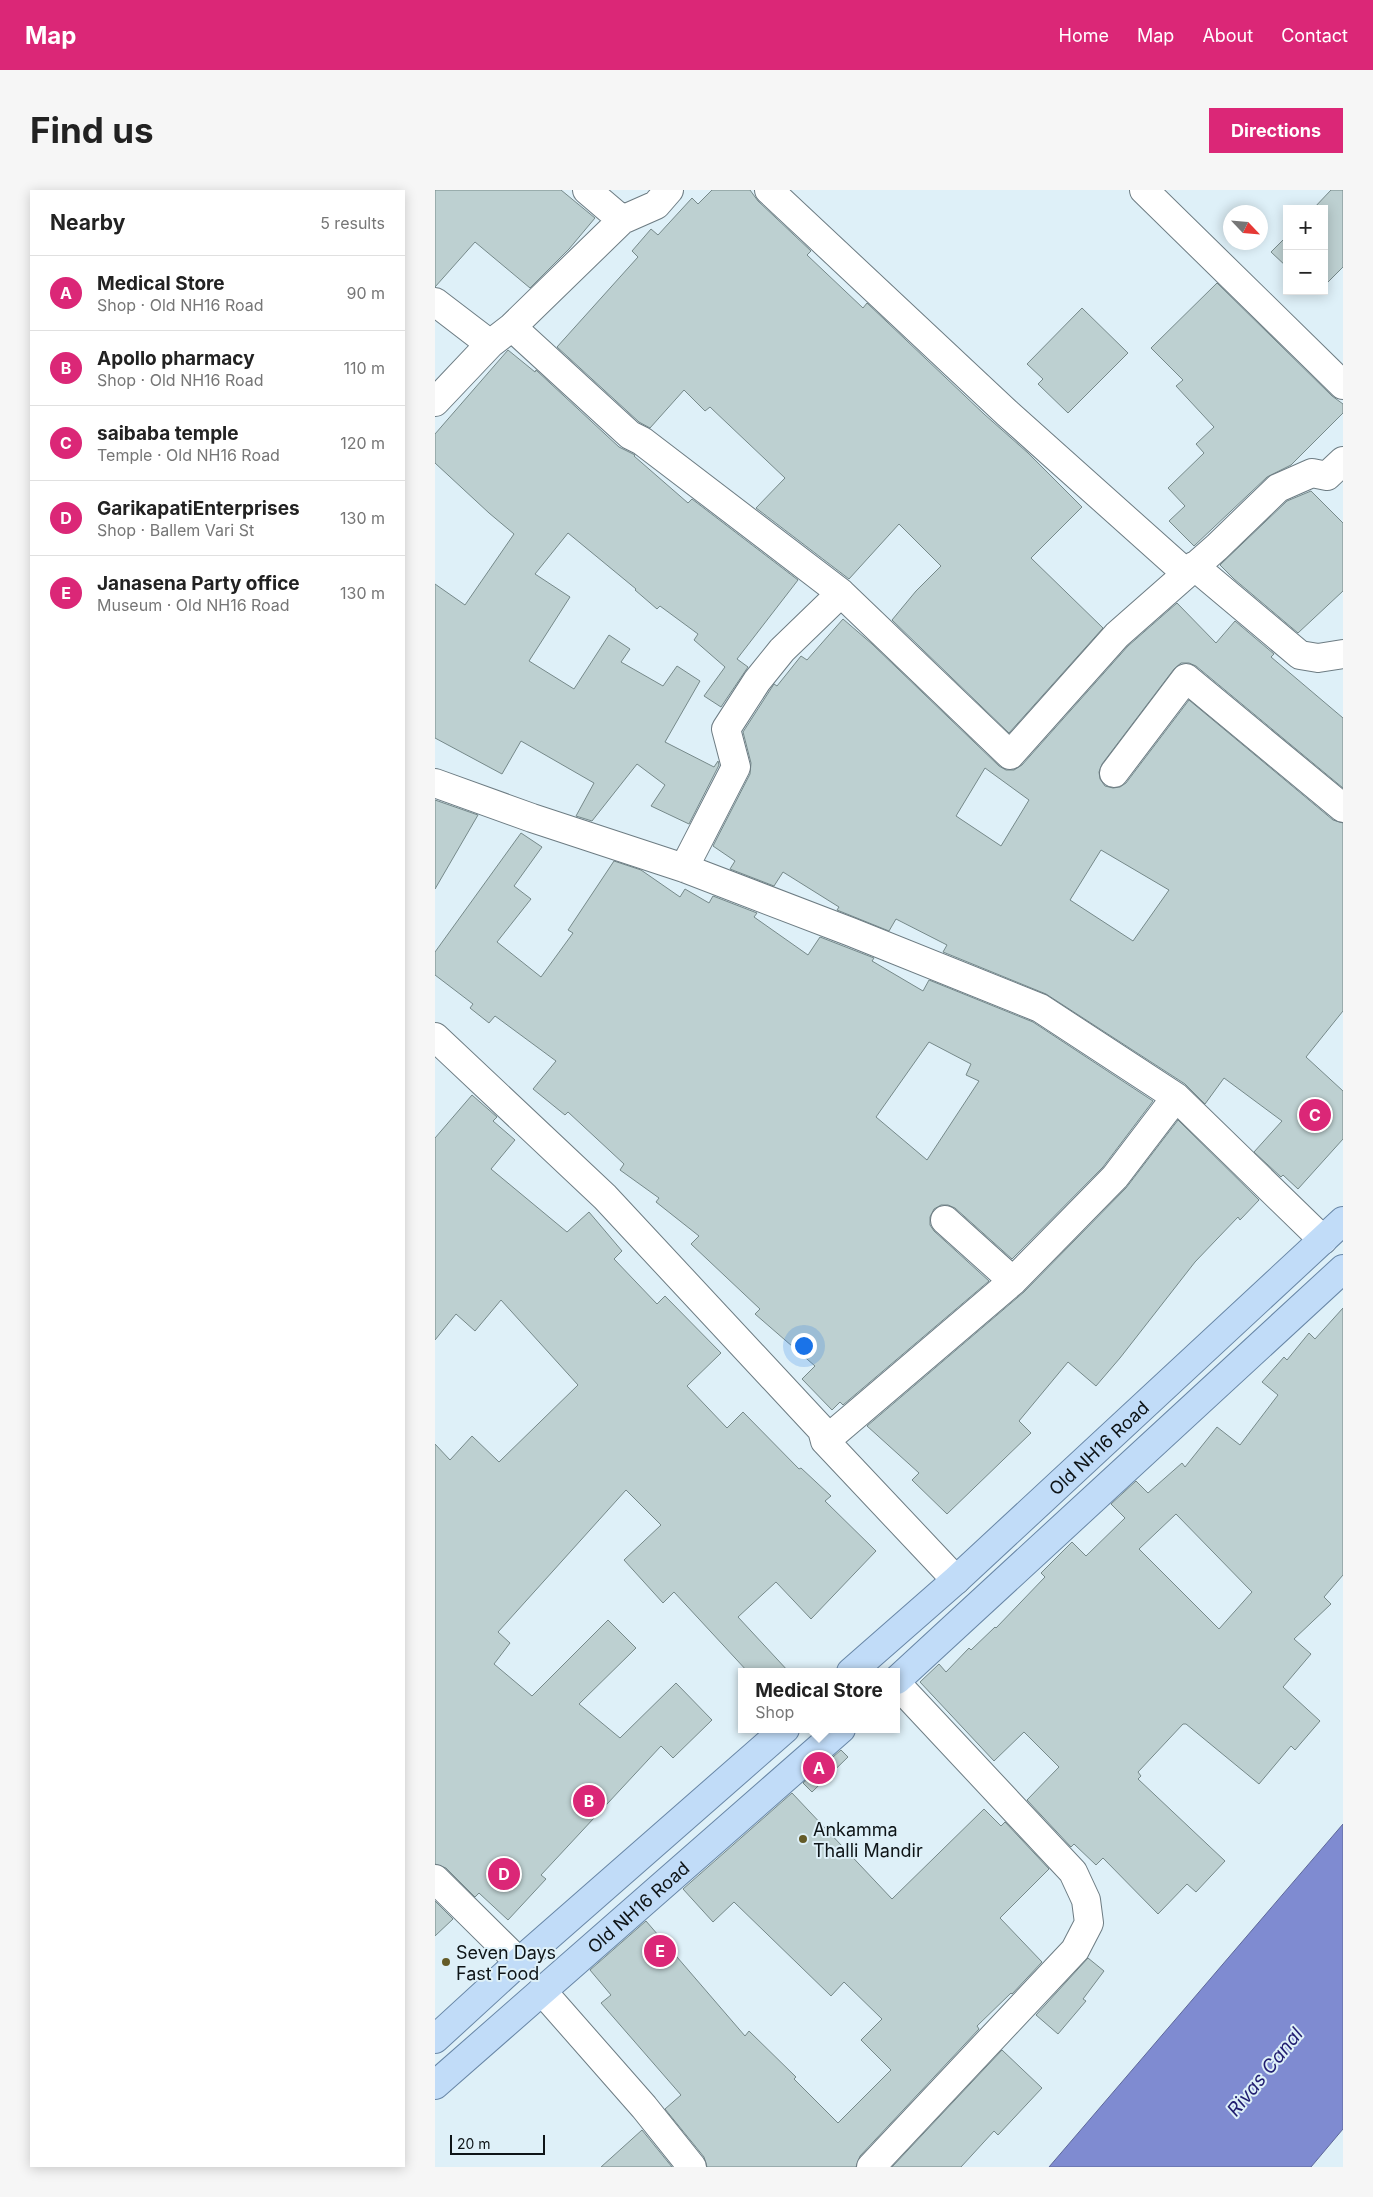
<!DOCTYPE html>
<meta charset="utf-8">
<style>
:root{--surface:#fff;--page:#f6f6f6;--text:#222;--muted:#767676;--line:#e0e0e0;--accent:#db2777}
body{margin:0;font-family:Inter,sans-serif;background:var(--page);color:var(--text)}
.controls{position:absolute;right:15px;top:15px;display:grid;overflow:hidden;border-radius:0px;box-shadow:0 2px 12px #0003}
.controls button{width:45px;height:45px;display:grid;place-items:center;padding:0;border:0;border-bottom:1px solid var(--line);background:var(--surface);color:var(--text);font:25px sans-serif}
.compass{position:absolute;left:788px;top:15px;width:45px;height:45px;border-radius:50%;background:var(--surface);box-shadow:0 2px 12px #0003;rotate:116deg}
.scale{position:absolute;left:15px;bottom:12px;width:95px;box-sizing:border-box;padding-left:5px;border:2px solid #0e1417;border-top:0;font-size:14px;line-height:18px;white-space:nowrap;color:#0e1417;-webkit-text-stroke:4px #def0f8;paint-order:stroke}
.you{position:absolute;left:368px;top:1155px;width:18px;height:18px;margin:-12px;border:4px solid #fff;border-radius:50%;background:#1a73e8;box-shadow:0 0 0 8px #1a73e833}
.badge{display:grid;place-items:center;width:32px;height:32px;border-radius:50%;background:var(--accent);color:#fff;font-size:16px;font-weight:700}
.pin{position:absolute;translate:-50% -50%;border:2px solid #fff;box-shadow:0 1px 5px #0006}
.popup{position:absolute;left:303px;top:1478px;width:162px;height:65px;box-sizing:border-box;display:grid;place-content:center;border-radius:0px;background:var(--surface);filter:drop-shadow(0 1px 4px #0005);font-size:16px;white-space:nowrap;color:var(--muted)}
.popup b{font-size:19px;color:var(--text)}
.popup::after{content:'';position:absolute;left:50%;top:100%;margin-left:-10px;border:10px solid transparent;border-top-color:var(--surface)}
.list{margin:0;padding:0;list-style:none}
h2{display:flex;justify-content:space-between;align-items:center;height:65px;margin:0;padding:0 20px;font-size:21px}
h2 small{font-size:16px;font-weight:400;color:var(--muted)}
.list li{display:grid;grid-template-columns:32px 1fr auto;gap:15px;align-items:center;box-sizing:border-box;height:75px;padding:0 20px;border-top:1px solid var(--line)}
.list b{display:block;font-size:19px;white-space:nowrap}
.list p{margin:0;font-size:16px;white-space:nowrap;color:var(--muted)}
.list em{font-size:16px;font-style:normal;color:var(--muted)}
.map{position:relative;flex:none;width:908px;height:1977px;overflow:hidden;border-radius:0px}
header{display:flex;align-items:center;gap:30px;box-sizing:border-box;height:70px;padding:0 25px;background:var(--accent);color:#fff}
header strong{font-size:24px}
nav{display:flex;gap:28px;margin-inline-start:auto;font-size:18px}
.intro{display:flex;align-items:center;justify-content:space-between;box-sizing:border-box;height:120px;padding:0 30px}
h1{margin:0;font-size:35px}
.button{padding:12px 22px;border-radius:0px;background:var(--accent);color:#fff;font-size:18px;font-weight:700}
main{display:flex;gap:30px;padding:0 30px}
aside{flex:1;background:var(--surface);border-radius:0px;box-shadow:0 2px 12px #0003}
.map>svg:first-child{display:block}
.water{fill:#7f8bd1;stroke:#5d6799}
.building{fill:#bdd0d1;stroke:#76898a;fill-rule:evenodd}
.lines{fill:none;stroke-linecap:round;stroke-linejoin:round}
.minor-casing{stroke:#6d7c83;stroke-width:30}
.major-casing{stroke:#6886a6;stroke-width:30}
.minor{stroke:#fff;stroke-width:28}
.major{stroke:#c1dcf8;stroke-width:28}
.poi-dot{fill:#645b28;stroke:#def0f8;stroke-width:2}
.labels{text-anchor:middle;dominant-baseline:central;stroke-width:4;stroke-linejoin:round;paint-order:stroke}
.street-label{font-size:18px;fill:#0e1417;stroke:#def0f8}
.poi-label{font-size:18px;fill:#0e1417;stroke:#def0f8;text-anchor:start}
.water-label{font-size:19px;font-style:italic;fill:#211e70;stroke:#def0f8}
</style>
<header>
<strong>Map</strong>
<nav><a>Home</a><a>Map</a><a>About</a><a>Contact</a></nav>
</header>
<div class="intro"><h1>Find us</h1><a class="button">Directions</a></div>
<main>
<aside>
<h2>Nearby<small>5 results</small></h2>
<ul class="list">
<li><span class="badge">A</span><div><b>Medical Store</b><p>Shop · Old NH16 Road</p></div><em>90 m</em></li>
<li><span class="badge">B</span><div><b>Apollo pharmacy</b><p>Shop · Old NH16 Road</p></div><em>110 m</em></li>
<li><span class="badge">C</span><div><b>saibaba temple</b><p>Temple · Old NH16 Road</p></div><em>120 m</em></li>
<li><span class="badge">D</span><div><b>GarikapatiEnterprises</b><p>Shop · Ballem Vari St</p></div><em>130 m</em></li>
<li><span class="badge">E</span><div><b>Janasena Party office</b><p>Museum · Old NH16 Road</p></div><em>130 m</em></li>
</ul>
</aside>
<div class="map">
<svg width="908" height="1977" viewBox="0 0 908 1977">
<rect width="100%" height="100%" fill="#def0f8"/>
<path class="water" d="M 908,1634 L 908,1939 L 876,1977 L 614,1977 Z"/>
<path class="building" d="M 0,0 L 126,0 L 160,28 L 134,59 L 95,98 L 40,52 L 0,97 Z
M 277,0 L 315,0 L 323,11 L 376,61 L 372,65 L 428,118 L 432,113 L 549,224 L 593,263 L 647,317 L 596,368 L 668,438 L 574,543 L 457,430 L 481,401 L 506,376 L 464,334 L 414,389 L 321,318 L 350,288 L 275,217 L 270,221 L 249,200 L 215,238 L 204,232 L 122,157 L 203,67 L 197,61 L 216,39 L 223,45 L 257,8 L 263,14 Z
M 896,0 L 908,0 L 908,77 L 889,96 L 889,19 L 878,19 Z
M 852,46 L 852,77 L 836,62 Z
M 782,93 L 897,206 L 908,214 L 908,223 L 856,275 L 832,287 L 759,356 L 734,331 L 750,316 L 733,298 L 769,263 L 761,254 L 779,237 L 741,196 L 748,190 L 716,158 Z
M 647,118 L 693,163 L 633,223 L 603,194 L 608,189 L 592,174 Z
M 73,160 L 100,182 L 101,180 L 184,257 L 200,265 L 199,266 L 253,313 L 257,309 L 363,390 L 302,469 L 313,477 L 286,517 L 269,506 L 290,477 L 259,450 L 263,444 L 225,416 L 222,419 L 200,400 L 201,399 L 133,343 L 100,384 L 135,407 L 94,471 L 139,499 L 174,445 L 195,459 L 186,472 L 228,496 L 242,476 L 265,491 L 230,552 L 279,577 L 283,571 L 284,575 L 254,634 L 216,616 L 230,595 L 202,574 L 157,631 L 141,626 L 159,593 L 86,551 L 67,584 L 0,548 L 0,394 L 30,415 L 79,344 L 54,323 L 0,273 L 0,244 Z
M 876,301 L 908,333 L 908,401 L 863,443 L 799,389 L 785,375 L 852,311 Z
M 742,413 L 781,453 L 800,431 L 839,464 L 836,467 L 908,528 L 908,598 L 761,476 L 754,473 L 746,473 L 739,479 L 667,574 L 664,582 L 665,589 L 670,596 L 678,598 L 685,597 L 691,593 L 754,510 L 898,630 L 908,633 L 908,821 L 871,867 L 908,901 L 908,949 L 863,999 L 848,985 L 846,987 L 819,962 L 847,931 L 789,888 L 770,914 L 750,894 L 611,804 L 508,762 L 512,755 L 461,729 L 454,741 L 402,720 L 404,717 L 348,682 L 339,696 L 295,679 L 300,671 L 278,656 L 315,584 L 316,573 L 308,542 L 339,494 L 342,496 L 366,466 L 372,470 L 408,429 L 437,454 L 564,576 L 571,580 L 579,580 L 587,575 L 693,456 ZM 550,578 L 594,610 L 566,656 L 521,626 ZM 666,660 L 734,700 L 698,751 L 635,710 Z
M 0,610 L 43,625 L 0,699 Z
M 86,643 L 107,657 L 79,696 L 96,709 L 62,752 L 106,787 L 138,743 L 133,740 L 179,671 L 206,680 L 245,707 L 250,699 L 274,713 L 278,706 L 322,723 L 319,727 L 373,765 L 385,747 L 439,768 L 437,771 L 488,801 L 494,790 L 598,832 L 718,911 L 668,977 L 577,1069 L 520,1018 L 513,1015 L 506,1015 L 499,1019 L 495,1027 L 495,1035 L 499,1041 L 554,1091 L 408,1215 L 405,1212 L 397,1220 L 367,1189 L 380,1176 L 320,1124 L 325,1119 L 256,1054 L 264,1046 L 221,1012 L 224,1008 L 185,980 L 189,974 L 133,922 L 130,925 L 98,899 L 121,871 L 60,826 L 54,833 L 35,818 L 38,814 L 0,785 L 0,762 ZM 494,852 L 536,874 L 531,885 L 544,891 L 492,970 L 441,927 Z
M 37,905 L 62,927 L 58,931 L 80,950 L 56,979 L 132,1042 L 154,1022 L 187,1061 L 179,1069 L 222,1114 L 230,1106 L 286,1163 L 252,1196 L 292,1238 L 308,1222 L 364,1279 L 366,1278 L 396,1306 L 390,1311 L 441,1361 L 376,1429 L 341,1392 L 303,1427 L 354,1482 L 313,1482 L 239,1402 L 228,1413 L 189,1370 L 226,1335 L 191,1300 L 63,1442 L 75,1453 L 59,1474 L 97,1506 L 173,1430 L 201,1458 L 144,1514 L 185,1548 L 241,1493 L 277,1530 L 238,1568 L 226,1556 L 106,1685 L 111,1689 L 73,1730 L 44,1703 L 40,1707 L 11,1678 L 0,1674 L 0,1254 L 15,1270 L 37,1246 L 64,1272 L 143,1195 L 66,1110 L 40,1141 L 21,1124 L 0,1150 L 0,948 Z
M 743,930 L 824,1010 L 805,1030 L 803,1027 L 760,1072 L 685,1168 L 661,1196 L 633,1172 L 584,1231 L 596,1243 L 512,1324 L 477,1290 L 484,1283 L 432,1236 L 589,1102 L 691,998 Z
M 908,1118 L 908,1385 L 889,1407 L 896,1414 L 859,1449 L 876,1464 L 848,1497 L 885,1531 L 860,1560 L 856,1556 L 824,1594 L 751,1534 L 748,1534 L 703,1582 L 706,1586 L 703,1589 L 790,1671 L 761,1702 L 752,1694 L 723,1724 L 668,1668 L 661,1675 L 639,1654 L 636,1657 L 592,1610 L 624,1577 L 589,1542 L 559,1571 L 485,1492 L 504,1474 L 511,1482 L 534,1458 L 536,1460 L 560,1437 L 561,1438 L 610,1387 L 606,1383 L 637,1352 L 651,1366 L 690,1328 L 676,1314 L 701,1291 L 713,1303 L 747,1273 L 750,1277 L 782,1237 L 805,1255 L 843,1205 L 827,1192 L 849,1167 L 852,1170 L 874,1143 L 880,1149 ZM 741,1324 L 817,1402 L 784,1439 L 704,1359 Z
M 406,1560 L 413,1567 L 377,1602 L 368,1593 Z
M 357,1603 L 457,1709 L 549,1619 L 566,1636 L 570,1632 L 614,1679 L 565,1728 L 607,1772 L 577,1804 L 576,1803 L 542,1836 L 544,1839 L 425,1966 L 421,1977 L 272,1977 L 269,1967 L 230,1919 L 246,1905 L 166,1813 L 176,1805 L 155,1780 L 211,1731 L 310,1846 L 314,1841 L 361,1887 L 359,1889 L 403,1933 L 456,1880 L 426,1850 L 447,1829 L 409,1792 L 396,1806 L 299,1712 L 278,1732 L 248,1699 Z
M 0,1711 L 18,1729 L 0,1746 Z
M 653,1768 L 669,1781 L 648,1809 L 651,1811 L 623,1844 L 601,1825 Z
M 567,1860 L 607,1898 L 563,1945 L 559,1941 L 526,1977 L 457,1977 Z
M 207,1940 L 237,1977 L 166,1977 Z"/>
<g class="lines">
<g class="minor-casing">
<path id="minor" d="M 152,0 L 187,30
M 334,0 L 572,223 L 751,383
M 709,0 L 908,195
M 0,112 L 55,154
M 77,137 L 195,245 L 207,251 L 406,403 L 575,565 L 682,445 L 782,357 L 843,298 L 877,283 L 892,286 L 908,271
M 0,212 L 55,154 L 77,137 L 187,30 L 221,15 L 234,0
M 759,376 L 865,465 L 883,468 L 908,464
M 679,583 L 751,488 L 908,618
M 0,593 L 97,628 L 249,678 L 416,742 L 605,818 L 741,907 L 888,1050
M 249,678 L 301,577 L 291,539 L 322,491 L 347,460 L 406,403
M 0,847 L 170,1007 L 387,1240 L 390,1251 L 521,1390
M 510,1030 L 578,1091
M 390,1251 L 578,1091 L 680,987 L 741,907
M 0,1689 L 84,1772
M 107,1801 L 209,1917 L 257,1977
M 436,1977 L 640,1760 L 654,1733 L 651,1710 L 638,1682 L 462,1494"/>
</g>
<g class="major-casing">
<g id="major">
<path id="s1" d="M 416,1482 L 521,1390 L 908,1031"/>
<path d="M 462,1490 L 908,1079"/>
<path d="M 0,1849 L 84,1772 L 350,1539"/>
<path id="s2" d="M 0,1895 L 406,1539"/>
</g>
</g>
<use href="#minor" class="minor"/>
<use href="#major" class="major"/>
</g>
<g class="poi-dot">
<circle cx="368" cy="1649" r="5"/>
<circle cx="11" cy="1772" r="5"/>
</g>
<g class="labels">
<g class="street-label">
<text stroke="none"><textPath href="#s1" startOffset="334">Old NH16 Road</textPath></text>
<text stroke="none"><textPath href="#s2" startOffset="270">Old NH16 Road</textPath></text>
</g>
<g class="poi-label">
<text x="378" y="1639">Ankamma<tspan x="378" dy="21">Thalli Mandir</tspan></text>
<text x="21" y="1762">Seven Days<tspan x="21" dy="21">Fast Food</tspan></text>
</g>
<g class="water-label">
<text transform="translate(830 1882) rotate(-51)">Rivas Canal</text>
</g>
</g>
</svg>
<div class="controls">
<button>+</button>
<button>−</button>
</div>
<svg class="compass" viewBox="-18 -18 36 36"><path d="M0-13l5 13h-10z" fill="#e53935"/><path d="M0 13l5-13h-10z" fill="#767676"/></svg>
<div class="scale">20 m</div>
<div class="you"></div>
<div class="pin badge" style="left:384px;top:1578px">A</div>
<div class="popup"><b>Medical Store</b>Shop</div>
<div class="pin badge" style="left:154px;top:1611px">B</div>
<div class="pin badge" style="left:880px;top:925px">C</div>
<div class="pin badge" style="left:69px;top:1684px">D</div>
<div class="pin badge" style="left:225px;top:1761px">E</div>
</div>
</main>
